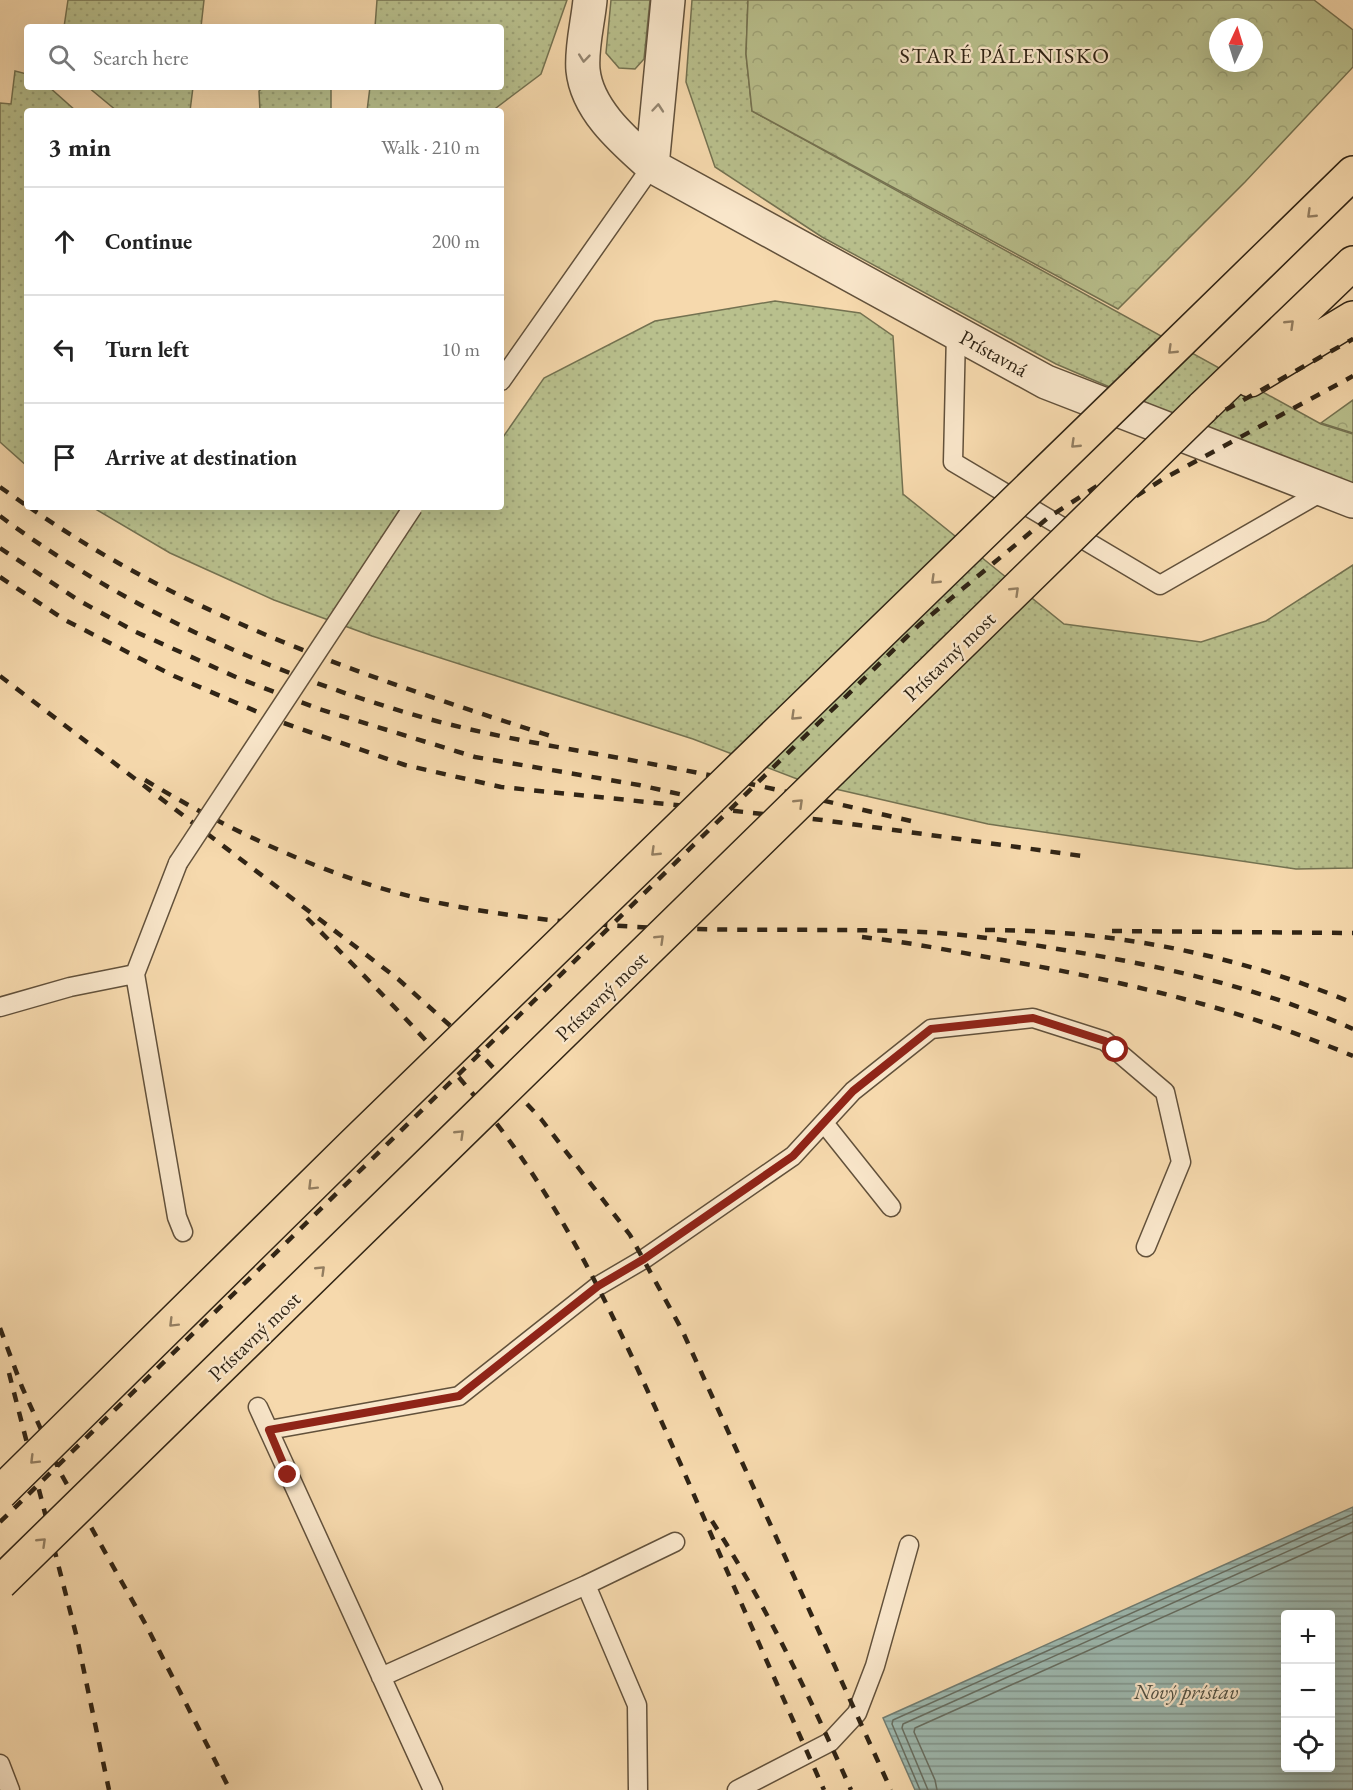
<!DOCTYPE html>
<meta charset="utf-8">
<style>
:root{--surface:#fff;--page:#f2f2f2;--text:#222;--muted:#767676;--line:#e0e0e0}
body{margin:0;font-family:"EB Garamond",serif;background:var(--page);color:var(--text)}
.controls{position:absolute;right:18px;bottom:18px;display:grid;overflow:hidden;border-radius:6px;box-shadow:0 6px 24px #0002}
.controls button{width:54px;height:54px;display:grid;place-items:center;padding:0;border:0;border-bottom:2px solid var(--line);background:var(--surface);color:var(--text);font:30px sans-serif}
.compass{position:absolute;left:1209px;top:18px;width:54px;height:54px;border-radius:50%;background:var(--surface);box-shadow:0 6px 24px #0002;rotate:4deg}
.stop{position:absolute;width:18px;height:18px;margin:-14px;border:4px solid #8f2418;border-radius:50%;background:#fff}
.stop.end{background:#8f2418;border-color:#fff;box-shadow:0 2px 6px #0008}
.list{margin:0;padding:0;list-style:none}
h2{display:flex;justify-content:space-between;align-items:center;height:78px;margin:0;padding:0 24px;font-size:26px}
h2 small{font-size:20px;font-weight:400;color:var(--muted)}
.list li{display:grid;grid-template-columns:39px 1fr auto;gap:18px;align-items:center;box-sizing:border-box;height:108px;padding:0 24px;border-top:2px solid var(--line)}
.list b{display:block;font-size:22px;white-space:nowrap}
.list em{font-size:20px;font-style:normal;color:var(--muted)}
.icon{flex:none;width:33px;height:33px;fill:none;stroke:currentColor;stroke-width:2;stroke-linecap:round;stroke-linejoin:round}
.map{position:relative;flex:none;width:1353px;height:1790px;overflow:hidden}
.search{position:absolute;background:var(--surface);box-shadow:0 6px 24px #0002;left:24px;top:24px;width:480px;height:66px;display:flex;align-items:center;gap:15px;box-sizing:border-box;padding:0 21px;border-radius:6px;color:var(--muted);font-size:22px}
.panel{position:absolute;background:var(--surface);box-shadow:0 6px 24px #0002;left:24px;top:108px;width:480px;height:402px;border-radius:6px}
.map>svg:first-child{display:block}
.green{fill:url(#green-dots);stroke:#747251;stroke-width:1.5}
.forest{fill:url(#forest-crowns);stroke:#747251;stroke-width:1.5;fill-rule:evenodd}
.water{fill:url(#water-rules);stroke:#717d72;stroke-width:1.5;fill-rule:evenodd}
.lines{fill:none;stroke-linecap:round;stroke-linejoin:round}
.shore{stroke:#666e62;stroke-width:1.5}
.service-casing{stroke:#62513b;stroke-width:21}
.minor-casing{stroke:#62513b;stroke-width:36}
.motorway-casing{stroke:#302415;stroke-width:36}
.service{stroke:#f9e6ca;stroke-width:18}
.minor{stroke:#f9e6ca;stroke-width:33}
.motorway{stroke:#f6d9ad;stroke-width:33}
.rail{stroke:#302415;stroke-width:4.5;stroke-dasharray:10 10;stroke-linecap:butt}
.service-bridge-casing{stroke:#62513b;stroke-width:21;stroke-linecap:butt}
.motorway-bridge-casing{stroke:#302415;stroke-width:36;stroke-linecap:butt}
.service-bridge{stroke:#f9e6ca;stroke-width:18}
.motorway-bridge{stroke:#f6d9ad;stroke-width:33}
.oneway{stroke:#948570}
.oneway2{stroke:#937e61}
.route{stroke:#8f2418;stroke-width:8}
.labels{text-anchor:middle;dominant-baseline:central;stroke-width:4.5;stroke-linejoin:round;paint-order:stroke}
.street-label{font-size:21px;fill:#302415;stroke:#f9e6ca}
.neighbourhood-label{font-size:22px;letter-spacing:1.5px;fill:#302415;stroke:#f9e6ca}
.water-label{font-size:22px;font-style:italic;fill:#515144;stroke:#f9e6ca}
</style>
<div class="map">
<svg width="1353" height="1790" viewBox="0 0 1353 1790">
<defs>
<pattern id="green-dots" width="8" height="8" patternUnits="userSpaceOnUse" patternTransform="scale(1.5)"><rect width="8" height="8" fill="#b9c08d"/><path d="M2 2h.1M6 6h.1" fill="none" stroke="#9fa579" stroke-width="1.8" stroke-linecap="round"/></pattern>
<pattern id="forest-crowns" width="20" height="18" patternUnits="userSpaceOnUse" patternTransform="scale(1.5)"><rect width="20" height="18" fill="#b9c08d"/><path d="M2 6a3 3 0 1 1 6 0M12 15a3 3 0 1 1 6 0" fill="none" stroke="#9fa579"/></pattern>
<pattern id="water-rules" width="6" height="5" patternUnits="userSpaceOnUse" patternTransform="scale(1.5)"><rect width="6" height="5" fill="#9db9b0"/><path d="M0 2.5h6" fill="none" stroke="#80968e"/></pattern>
</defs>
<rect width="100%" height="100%" fill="#f6d9ad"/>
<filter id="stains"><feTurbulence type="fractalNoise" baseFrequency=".00333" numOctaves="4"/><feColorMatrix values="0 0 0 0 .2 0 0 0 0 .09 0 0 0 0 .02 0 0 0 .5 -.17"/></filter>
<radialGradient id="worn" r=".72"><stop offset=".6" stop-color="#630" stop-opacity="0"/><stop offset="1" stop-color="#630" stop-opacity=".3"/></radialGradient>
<path class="green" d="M 68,0 L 204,0 L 201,27 L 64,27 Z
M 377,0 L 567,0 L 541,74 L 492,111 L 367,111 L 370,87 L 501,87 L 501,27 L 375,27 Z
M 611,0 L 650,0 L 644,59 L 635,69 L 619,68 L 606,53 Z
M 692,0 L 748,0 L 746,54 L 752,111 L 1321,424 L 1353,434 L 1353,486 L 1294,466 L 1056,364 L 822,237 L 715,167 L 686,82 Z
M 15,71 L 27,74 L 27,87 L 49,87 L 76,111 L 27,111 L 27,466 L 0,442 L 0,103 L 11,104 Z
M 88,87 L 193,87 L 190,111 L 117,111 Z
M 264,87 L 331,87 L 331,111 L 260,111 L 259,91 Z
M 775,301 L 860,313 L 893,336 L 903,494 L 1064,624 L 1201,642 L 1266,621 L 1353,565 L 1353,868 L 1296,869 L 988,824 L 805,782 L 693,739 L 372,636 L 274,600 L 170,553 L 92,507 L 501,507 L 501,440 L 544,378 L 655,321 Z"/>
<path class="forest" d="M 748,0 L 1314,0 L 1353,30 L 1353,67 L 1245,182 L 1118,309 L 752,111 L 746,54 ZM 1218,27 L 1254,27 L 1254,63 L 1218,63 Z
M 1353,400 L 1353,433 L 1321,423 Z"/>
<path class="water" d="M 1353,1507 L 1353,1790 L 915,1790 L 883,1718 ZM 1286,1614 L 1330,1614 L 1330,1768 L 1286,1768 Z"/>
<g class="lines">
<path class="shore" d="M 920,1790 L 892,1724 L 893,1720 L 1353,1514
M 928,1790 L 902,1728 L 903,1724 L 1353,1522
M 937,1790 L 935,1780 L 914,1732 L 915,1728 L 1353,1532"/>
<g class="service-casing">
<path id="service" d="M 956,333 L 953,462 L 1160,585 L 1325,490
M 501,381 L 652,166
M 135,974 L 177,1217 L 183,1232
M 0,1007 L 70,987 L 135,974 L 178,863
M 824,1123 L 891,1207
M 258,1407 L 433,1790
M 269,1430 L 459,1396 L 598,1286 L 644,1259 L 793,1156 L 853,1091 L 931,1029 L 1033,1018 L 1105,1041 L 1165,1092 L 1181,1162 L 1146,1247
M 586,1585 L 675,1542
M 381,1677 L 586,1585 L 637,1705 L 638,1790
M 0,1764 L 10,1790
M 737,1790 L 830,1742 L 857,1713 L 875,1666 L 909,1545"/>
</g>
<g class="minor-casing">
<path id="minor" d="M 590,0 C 588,22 581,48 583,70 C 587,110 624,141 652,166 L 1046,382 L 1353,501
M 652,166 L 668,0"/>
</g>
<g class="motorway-casing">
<path id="motorway" d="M 1147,374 L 1353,173
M 1250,380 L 1353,318
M 1202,408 L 1353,263"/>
</g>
<use href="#service" class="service"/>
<use href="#minor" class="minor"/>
<use href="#motorway" class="motorway"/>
<path class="rail" d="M 0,487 L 27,506
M 29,507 C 188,618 374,680 557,738
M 0,516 C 122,607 265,671 411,714 C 496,739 586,751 673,768 C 753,783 832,803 911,821
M 0,548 L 78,600 L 136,632 L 238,678 L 319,709 L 475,757 L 639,785 L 715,802
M 0,577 L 65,620 L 174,676 L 281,722 L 405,765 L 501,787 L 822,820 L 1082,856
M 0,676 L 398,979 L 473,1046 L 541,1119 L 630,1235 L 682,1330 L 891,1790
M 145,780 C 230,831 325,876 421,899 C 510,919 604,927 695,929 C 776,931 858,928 939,933 C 981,936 1022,943 1064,950 C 1162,966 1262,988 1353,1029
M 307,918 C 376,988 457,1067 514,1147 C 584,1245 632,1356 681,1465 C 728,1574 776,1682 824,1790
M 985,930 C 1112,930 1235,954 1353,1003
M 1112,931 L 1353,933
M 862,937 C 907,942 953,951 997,959 C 1119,980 1239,1008 1353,1056
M 0,1328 L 22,1387 L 60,1472 L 146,1625 L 230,1790
M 9,1373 L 77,1638 L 109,1790
M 712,1521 C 767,1607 810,1697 851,1790
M 0,1522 L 919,625 L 1049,517 L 1150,452 L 1353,339
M 0,1562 L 941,645 L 1069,539 L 1163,479 L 1353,376"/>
<g class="service-bridge-casing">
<path id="service-bridge" d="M 178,863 L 413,507"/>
</g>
<g class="motorway-bridge-casing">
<path id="motorway-bridge" d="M 0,1493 L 353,1145 L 1147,374
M 0,1583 L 1202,408"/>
</g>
<use href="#service-bridge" class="service-bridge"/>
<use href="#motorway-bridge" class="motorway-bridge"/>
</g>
<defs><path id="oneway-chevron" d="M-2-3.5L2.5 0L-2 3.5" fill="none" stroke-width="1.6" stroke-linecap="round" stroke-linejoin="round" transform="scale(1.5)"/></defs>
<g class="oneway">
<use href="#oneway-chevron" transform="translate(584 58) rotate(96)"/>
<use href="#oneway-chevron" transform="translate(658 108) rotate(-85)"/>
</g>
<g class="oneway2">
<use href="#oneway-chevron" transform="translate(1311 214) rotate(136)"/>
<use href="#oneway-chevron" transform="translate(1290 324) rotate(-44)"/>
<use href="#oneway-chevron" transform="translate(1172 350) rotate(136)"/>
<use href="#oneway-chevron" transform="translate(1075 444) rotate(136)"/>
<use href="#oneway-chevron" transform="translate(935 580) rotate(136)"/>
<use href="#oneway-chevron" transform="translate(1015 591) rotate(-44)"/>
<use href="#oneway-chevron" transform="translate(795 716) rotate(136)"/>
<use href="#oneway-chevron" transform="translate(799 803) rotate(-44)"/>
<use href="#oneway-chevron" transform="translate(655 852) rotate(136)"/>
<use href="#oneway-chevron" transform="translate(660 939) rotate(-44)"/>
<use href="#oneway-chevron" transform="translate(460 1134) rotate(-44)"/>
<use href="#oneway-chevron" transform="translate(312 1186) rotate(135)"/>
<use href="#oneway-chevron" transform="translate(321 1270) rotate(-44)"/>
<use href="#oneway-chevron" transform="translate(173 1323) rotate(135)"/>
<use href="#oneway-chevron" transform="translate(34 1460) rotate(135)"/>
<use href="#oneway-chevron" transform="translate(42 1542) rotate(-44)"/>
</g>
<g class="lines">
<path class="route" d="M 288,1475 L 269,1430 L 459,1396 L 598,1286 L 644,1259 L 793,1156 L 853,1091 L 931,1029 L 1033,1018 L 1105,1041 L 1116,1050"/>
</g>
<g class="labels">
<g class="street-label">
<text transform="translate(994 353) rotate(29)">Prístavná</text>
<text transform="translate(949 656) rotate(-44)">Prístavný most</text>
<text transform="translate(601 996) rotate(-44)">Prístavný most</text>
<text transform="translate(254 1336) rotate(-44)">Prístavný most</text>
</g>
<g class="neighbourhood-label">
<text x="1005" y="55">STARÉ PÁLENISKO</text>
</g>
<g class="water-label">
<text x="1186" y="1691">Nový prístav</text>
</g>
</g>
<rect width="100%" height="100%" filter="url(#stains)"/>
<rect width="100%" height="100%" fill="url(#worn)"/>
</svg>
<div class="controls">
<button>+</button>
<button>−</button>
<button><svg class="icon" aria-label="locate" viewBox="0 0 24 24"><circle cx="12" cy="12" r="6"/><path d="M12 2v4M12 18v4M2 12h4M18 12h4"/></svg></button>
</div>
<svg class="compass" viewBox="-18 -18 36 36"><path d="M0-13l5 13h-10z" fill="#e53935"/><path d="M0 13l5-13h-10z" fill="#767676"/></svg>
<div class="stop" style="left:1116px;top:1050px"></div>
<div class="stop end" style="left:288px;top:1475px"></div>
<div class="search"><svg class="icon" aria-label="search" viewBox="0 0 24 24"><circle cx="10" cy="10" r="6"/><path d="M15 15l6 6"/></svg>Search here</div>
<section class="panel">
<h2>3 min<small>Walk · 210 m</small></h2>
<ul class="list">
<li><svg class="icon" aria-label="ahead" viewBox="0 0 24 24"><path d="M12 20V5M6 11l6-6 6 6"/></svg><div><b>Continue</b></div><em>200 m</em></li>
<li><svg class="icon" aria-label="left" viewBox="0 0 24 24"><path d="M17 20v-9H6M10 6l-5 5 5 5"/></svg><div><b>Turn left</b></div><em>10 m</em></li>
<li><svg class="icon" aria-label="arrive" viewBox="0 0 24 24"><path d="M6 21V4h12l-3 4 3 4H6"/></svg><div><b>Arrive at destination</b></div></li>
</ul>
</section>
</div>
